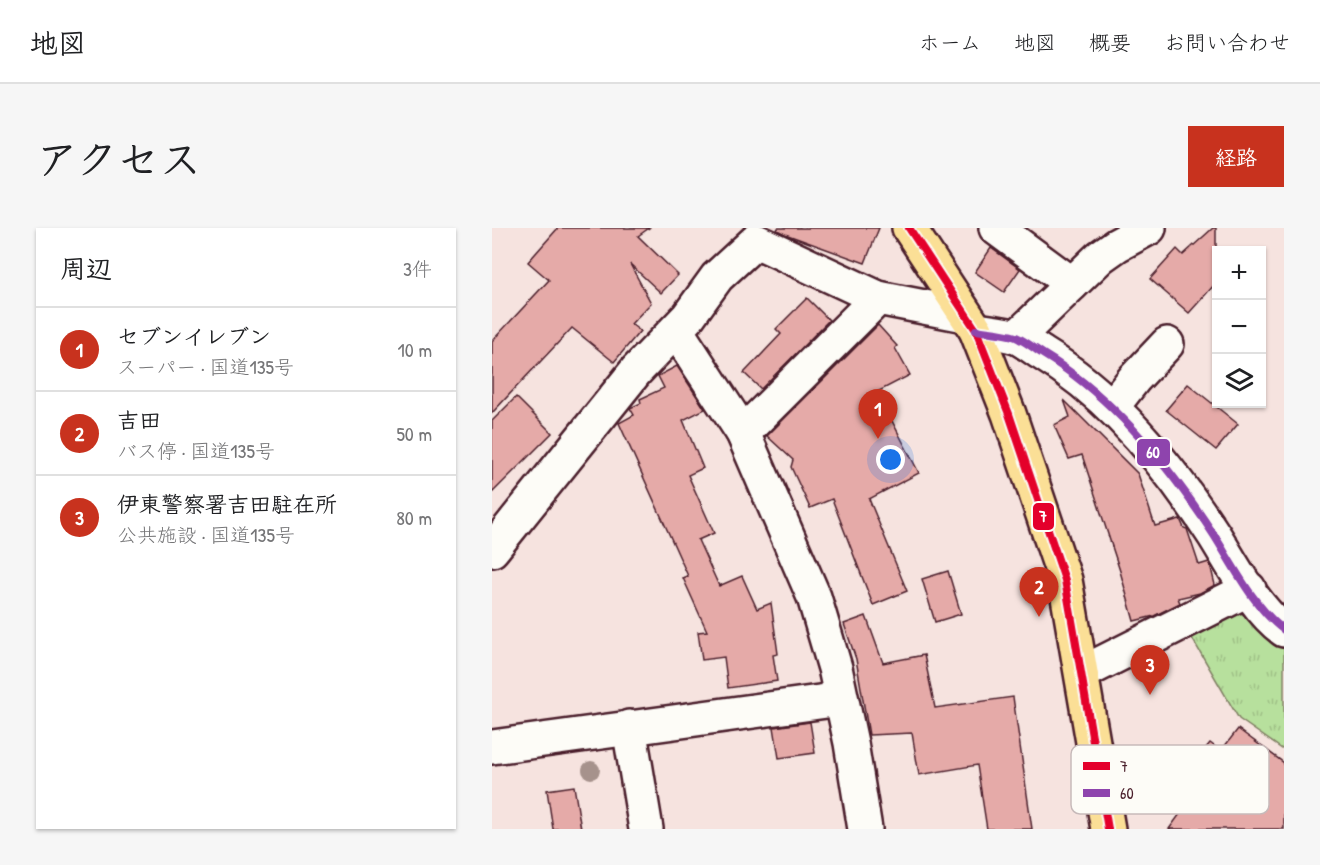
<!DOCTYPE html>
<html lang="ja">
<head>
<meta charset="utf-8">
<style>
	body { margin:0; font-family:"Patrick Hand","Klee One",sans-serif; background:#f6f6f6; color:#202124 }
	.controls { position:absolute; right:18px; top:18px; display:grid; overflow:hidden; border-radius:0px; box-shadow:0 2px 4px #0004 }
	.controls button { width:54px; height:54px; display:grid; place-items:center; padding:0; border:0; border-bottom:2px solid #e0e0e0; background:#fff; color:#202124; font:30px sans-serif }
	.you { position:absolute; left:399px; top:232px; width:21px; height:21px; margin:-15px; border:4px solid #fff; border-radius:50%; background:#1a73e8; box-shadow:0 0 0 9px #1a73e833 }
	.badge { display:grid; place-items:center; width:39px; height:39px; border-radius:50%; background:#c8321e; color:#fff; font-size:20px; font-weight:700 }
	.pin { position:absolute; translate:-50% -50px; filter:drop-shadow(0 2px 3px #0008) }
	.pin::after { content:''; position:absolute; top:32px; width:21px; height:18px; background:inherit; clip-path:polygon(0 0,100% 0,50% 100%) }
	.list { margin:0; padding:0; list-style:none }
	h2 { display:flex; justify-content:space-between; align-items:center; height:78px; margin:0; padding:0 24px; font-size:26px }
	h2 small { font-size:20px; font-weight:400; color:#757577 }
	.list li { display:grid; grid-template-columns:39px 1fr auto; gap:18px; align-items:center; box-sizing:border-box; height:84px; padding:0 24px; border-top:2px solid #e0e0e0 }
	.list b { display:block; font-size:22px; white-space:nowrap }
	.list p { margin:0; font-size:20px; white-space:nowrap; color:#757577 }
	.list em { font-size:20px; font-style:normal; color:#757577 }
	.icon { flex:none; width:33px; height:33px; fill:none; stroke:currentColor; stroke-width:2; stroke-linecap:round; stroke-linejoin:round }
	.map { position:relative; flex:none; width:792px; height:601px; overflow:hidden; border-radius:0px }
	header { display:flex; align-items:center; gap:36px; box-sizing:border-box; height:84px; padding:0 30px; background:#fff; border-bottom:2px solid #e0e0e0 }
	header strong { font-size:28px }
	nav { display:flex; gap:33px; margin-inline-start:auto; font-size:21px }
	.intro { display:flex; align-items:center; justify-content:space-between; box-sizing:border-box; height:144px; padding:0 36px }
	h1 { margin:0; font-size:42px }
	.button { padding:15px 27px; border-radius:0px; background:#c8321e; color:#fff; font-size:21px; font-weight:700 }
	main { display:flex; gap:36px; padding:0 36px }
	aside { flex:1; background:#fff; border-radius:0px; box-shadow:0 2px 4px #0004 }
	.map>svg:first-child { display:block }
	.grass { fill:url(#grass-tufts); stroke:#808064; stroke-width:1.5 }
	.building { fill:#e5aaa8; stroke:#4a1f2b; stroke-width:1.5 }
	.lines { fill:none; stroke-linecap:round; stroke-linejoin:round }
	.minor-casing { stroke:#4a1f2b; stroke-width:38 }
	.highway-casing { stroke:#4a1f2b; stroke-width:38 }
	.minor { stroke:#fdfcf7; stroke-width:33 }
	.highway { stroke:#fbdf96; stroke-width:33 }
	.bus-1-casing { stroke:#fdfcf7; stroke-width:12 }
	.bus-2-casing { stroke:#fdfcf7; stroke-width:12 }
	.bus-1 { stroke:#e4002b; stroke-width:8 }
	.bus-2 { stroke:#8e44ad; stroke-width:8 }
	.tree { fill:#a6928c }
	.key { fill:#fdfcf7; stroke:#c7baba; stroke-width:1.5 }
	.key-label { font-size:16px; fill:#4a1f2b }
	.line-badge { stroke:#fdfcf7; stroke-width:2 }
	.badge-label { font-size:16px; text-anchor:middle; font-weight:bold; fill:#fff }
</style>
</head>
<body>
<header>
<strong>地図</strong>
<nav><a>ホーム</a><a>地図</a><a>概要</a><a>お問い合わせ</a></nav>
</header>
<div class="intro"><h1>アクセス</h1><a class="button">経路</a></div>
<main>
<aside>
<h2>周辺<small>3件</small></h2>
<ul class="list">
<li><span class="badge">1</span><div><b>セブンイレブン</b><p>スーパー · 国道135号</p></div><em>10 m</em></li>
<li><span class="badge">2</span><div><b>吉田</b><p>バス停 · 国道135号</p></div><em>50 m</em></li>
<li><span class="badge">3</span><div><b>伊東警察署吉田駐在所</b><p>公共施設 · 国道135号</p></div><em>80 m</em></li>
</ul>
</aside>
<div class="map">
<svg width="792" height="601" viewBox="0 0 792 601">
	<defs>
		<pattern id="grass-tufts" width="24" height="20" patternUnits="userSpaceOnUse" patternTransform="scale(1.5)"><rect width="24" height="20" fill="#b7e09d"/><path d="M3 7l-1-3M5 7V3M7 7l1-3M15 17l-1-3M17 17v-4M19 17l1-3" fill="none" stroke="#9fc087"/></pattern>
	</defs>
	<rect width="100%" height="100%" fill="#f6e3df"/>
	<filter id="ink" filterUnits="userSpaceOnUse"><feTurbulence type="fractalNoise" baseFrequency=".0167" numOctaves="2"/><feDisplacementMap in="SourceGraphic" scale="12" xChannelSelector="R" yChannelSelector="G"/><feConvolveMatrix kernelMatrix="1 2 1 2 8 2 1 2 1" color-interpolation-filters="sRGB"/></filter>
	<g filter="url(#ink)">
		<path class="grass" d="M747,384L792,415V519L790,521L747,491L697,405Z"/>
		<g class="building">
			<path d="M66,0H157L146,8L186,47L169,65L138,36L159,75L139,96L148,103L122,134L80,100L0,185V113L57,52L36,34Z"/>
			<path d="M286,0H387L373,35L293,6L285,2Z"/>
			<path d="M721,0H724V55L697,85L658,51L685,21L691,27Z"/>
			<path d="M499,20L528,41L512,64L483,44Z"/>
			<path d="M315,70L337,92L269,161L252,145L289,106L284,101Z"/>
			<path d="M386,97L405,118L403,120L418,147L385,164L427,245L377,271L415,363L381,377L340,271L318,280L299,239L301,232L275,208Z"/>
			<path d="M185,138L213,181L191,192L211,240L196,247L222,305L206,312L227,358L250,348L265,381L279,375L286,426L281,427L285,453L236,460L232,429L210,432L206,404L215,403L191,350L196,348L127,195L142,187L138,180L149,175L148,171L172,160L166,148Z"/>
			<path d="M696,156L746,196L724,222L674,182Z"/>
			<path d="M24,169L60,205L0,265V193Z"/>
			<path d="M572,172L646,246L663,298L688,291L692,300L695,301L707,337L717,334L718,336L723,357L708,365L686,370L688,375L662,388L642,393L628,343L590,227L577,231L562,197L578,189Z"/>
			<path d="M456,343L469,386L443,394L430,351Z"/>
			<path d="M374,388L391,435L432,427L443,480L521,469L540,601H495L485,537L427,547L420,505L377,507L364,431L352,396Z"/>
			<path d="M318,494L323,525L287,530L282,499Z"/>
			<path d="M746,501L792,535V601H677L699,571L694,567L713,541L703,533L718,515L729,523Z"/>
			<path d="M82,558L89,601H61L55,562Z"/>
		</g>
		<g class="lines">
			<g class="minor-casing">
				<g id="minor">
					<path d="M504,0L580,56"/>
					<path d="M184,102L251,205L322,369L343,440L359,515L373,601"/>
					<path d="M484,102C496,104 512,105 524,109C533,113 543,121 551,126C622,169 678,239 722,307C741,337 763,381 792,402"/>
					<path d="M525,109L608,29L625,17L657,0"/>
					<path d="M620,179L642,151L675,116"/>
					<path d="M251,205L386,70"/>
					<path d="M0,322L144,143L196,89L225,49L264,13L386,70L473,87"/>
					<path d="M590,445L757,361"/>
					<path d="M137,499L154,601"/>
					<path d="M0,519L349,471"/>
				</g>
			</g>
			<g class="highway-casing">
				<path id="highway" d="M417,0L484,102L517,186L573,352L616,601"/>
			</g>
			<use href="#minor" class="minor"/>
			<use href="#highway" class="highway"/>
			<g class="bus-1-casing">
				<path id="bus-1" d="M417,0L484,102L517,186L573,352L616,601"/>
			</g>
			<g class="bus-2-casing">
				<path id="bus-2" d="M484,102C496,104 512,105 524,109C533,113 543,121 551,126C622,169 678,239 722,307C741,337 763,381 792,402"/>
			</g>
			<use href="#bus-1" class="bus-1"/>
			<use href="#bus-2" class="bus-2"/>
		</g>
		<circle class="tree" cx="99" cy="542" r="9"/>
	</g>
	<rect x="579" y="517" width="198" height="69" rx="9" class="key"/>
	<rect x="591" y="534" width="27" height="8" fill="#e4002b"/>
	<rect x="591" y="561" width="27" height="8" fill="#8e44ad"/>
	<g class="key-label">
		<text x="628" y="544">7</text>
		<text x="628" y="571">60</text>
	</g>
	<g class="line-badge">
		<rect x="644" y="210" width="35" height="29" rx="6" fill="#8e44ad"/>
		<rect x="540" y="274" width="23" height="29" rx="6" fill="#e4002b"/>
	</g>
	<g class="badge-label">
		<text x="661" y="230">60</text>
		<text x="551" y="294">7</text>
	</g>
</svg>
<div class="controls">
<button>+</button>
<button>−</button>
<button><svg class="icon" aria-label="layers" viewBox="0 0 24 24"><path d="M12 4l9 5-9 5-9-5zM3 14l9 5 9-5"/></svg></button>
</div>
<div class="you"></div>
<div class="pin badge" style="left:386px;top:211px">1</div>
<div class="pin badge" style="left:547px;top:389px">2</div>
<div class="pin badge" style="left:658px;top:467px">3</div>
</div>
</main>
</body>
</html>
